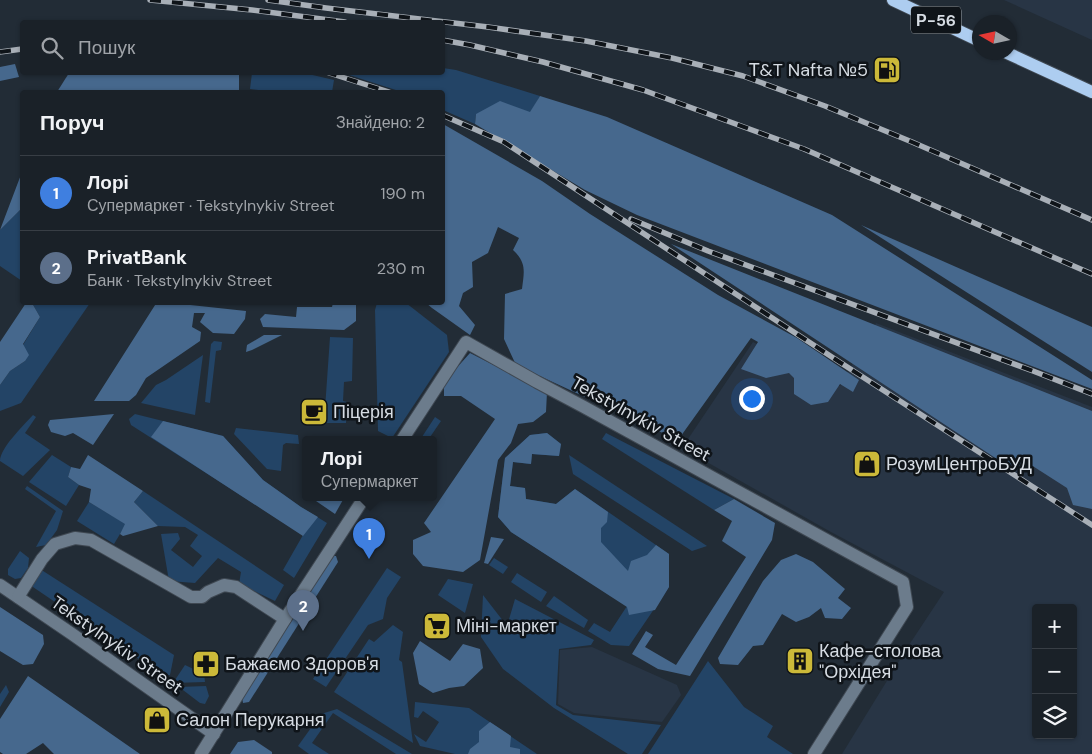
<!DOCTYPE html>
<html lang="uk">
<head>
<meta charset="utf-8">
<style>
	body { margin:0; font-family:"DM Sans",sans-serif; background:#272e34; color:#f1f3f6 }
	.controls { position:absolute; right:15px; bottom:15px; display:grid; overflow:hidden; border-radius:5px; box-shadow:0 1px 4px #0004 }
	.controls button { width:45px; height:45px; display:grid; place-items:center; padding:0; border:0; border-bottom:1px solid #383e45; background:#1a2128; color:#f1f3f6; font:25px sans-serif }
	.compass { position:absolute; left:972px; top:15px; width:45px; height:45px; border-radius:50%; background:#1a2128; box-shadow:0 1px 4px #0004; rotate:279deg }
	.you { position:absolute; left:751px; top:398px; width:18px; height:18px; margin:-12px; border:4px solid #fff; border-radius:50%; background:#1a73e8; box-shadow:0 0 0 8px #1a73e833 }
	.badge { display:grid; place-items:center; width:32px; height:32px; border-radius:50%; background:#ccb939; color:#fff; font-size:16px; font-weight:700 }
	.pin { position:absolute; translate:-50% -41px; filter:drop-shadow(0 1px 2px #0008) }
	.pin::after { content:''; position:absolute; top:26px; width:18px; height:15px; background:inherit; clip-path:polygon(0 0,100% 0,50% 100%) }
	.popup { position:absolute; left:302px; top:436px; width:135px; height:65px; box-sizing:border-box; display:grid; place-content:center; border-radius:5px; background:#1a2128; filter:drop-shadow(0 1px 4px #0005); font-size:16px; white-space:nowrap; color:#9fa3a8 }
	.popup b { font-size:19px; color:#f1f3f6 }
	.popup::after { content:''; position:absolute; left:50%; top:100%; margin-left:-10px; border:10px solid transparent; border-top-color:#1a2128 }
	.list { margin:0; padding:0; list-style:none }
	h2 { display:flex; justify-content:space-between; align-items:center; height:65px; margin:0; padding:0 20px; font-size:21px }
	h2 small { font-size:16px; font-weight:400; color:#9fa3a8 }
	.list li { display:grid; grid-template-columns:32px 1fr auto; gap:15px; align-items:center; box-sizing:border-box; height:75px; padding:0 20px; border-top:1px solid #383e45 }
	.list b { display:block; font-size:19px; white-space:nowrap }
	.list p { margin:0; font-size:16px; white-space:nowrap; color:#9fa3a8 }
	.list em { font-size:16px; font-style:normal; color:#9fa3a8 }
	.icon { flex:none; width:28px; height:28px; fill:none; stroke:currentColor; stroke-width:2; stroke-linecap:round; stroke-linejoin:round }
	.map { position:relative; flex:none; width:1092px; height:754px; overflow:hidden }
	.search { position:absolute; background:#1a2128; box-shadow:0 1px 4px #0004; left:20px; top:20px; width:425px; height:55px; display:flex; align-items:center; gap:12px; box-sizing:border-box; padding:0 18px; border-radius:5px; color:#9fa3a8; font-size:19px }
	.panel { position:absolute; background:#1a2128; box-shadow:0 1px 4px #0004; left:20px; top:90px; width:425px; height:215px; border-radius:5px }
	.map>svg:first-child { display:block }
	.built { fill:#283545; fill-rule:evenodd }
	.green { fill:#234466 }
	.forest { fill:#46688d }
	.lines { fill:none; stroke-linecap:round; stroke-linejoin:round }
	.minor-casing { stroke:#3f4852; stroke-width:14 }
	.major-casing { stroke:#3f4852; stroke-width:14 }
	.minor { stroke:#6c7c8c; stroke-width:12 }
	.major { stroke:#adcdf0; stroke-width:12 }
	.rail-casing { stroke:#a8afb7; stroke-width:5.5 }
	.rail { stroke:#0f1419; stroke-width:4; stroke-dasharray:11; stroke-linecap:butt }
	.labels { text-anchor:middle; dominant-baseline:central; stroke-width:5; stroke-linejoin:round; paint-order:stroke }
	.shield { fill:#0f1419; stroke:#9aa0a6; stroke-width:1 }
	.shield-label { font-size:16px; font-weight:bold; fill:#d6dce3 }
	.poi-label { font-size:18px; fill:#d6dce3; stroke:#0f1419; text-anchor:start }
	.street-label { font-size:18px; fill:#d6dce3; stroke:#0f1419 }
</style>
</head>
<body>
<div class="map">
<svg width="1092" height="754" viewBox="0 0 1092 754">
	<rect width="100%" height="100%" fill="#222c36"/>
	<g class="built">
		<path d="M1004,0H1092V40Z"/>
		<path d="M876,323L1092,407V754H842L909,645L944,592L831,532L682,448L753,342L840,386ZM1036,608H1073V735H1036Z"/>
		<path d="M592,647L677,685L681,695L662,722L574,713L558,704L560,650Z"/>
	</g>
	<g class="green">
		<path d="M443,68L456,70L540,96L531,112L476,114L475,124L443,110L442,92H402L343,73L442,72Z"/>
		<path d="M252,73H304L334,80L332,92H275L250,89Z"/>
		<path d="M20,210L22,211V281L0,266V230Z"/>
		<path d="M32,303H90L21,403L0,411V385L10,371L25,361L23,345L40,317Z"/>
		<path d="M377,303H406L447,335L449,352L392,438L378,431L375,310Z"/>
		<path d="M330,337L353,338L352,381L344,382L343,401L347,402L346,423H324Z"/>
		<path d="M214,341L222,342L221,350L216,351L210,403L205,402L211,344Z"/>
		<path d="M203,355L195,415L141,403L156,385L166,380Z"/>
		<path d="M135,414L223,436L263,480L301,507L327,523L294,578L283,570L303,535L131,425L129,419Z"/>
		<path d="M33,415L36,417L25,433L50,450L23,476L0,461C0,448 24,425 33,415Z"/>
		<path d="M435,417L441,421L428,440H420Z"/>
		<path d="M236,428L298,435L299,444L286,443L283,445L281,471L267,469L234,434Z"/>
		<path d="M547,433L561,444L559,456L532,454L531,464L513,462L510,486L525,488L526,499L556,504L575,489L669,554V587L629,646L611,645L588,631L594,623L610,632L627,606L511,532L498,517L505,458L530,435Z"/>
		<path d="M606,433L734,499L714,510L602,439Z"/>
		<path d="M52,455L71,467L68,477L79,485L66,506L29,482Z"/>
		<path d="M569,455L707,546L692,551L573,474Z"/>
		<path d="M27,486L63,511L57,530L46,545L36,547L56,511L25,489Z"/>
		<path d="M143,491L284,585L275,601L239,584L241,572L218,558L195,583L169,581L161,534L178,533L180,539L171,550L193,567L202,556L190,546L198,535L185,527L158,526L134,502Z"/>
		<path d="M89,502L126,524L114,544L77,521Z"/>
		<path d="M20,551L29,558L28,568L21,578L15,579L8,575V569Z"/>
		<path d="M494,558L508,567L503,574L489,565Z"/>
		<path d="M387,568L401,577L387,598L383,619L368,625L326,687L313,679Z"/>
		<path d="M40,569L174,655L170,675L164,676L30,585Z"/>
		<path d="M517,573L547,592L541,602L511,582Z"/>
		<path d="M448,579L473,584L465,613L438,595Z"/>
		<path d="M483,595L507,626L515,599L594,640L591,645L559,649L556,705L573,715L661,725L642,754H628L554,708L503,669L481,637Z"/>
		<path d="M554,596L588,620L584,628L546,606Z"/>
		<path d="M393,625L403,632L399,660L402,662L413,743L334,692L369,639L374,642Z"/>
		<path d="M708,661L744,707L773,726L767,737L793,754H648Z"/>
		<path d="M185,665L204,674L205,682L173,683Z"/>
		<path d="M6,685L9,692L0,707V694Z"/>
		<path d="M206,686L209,696L205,704L200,703L179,687Z"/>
		<path d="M415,702L469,708L537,754H455L420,746L414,734L426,742L439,722L423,711L418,718L414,717Z"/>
		<path d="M337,709L412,754H396L333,713L312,743L329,754H309L298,746L321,714Z"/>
	</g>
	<g class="forest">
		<path d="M15,64L19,77L0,81V67Z"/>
		<path d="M69,73H239V92H57Z"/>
		<path d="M540,96L607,117L832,215L1092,380V389L637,215L585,190L475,124L476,114L500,101L530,112Z"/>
		<path d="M443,124L542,181L590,214L718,295L797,338L859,380L853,392L840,384L828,402L811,405L794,394V378L789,373L766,378L741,369L758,342L751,338L678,440L516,365L504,339L505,294L522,289C524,272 527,263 513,250L519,238L498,227L488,253L472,262L473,287L463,293L459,306L475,325L470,335L432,308L426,303L442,302Z"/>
		<path d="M22,172V211L20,210L0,230Z"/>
		<path d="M861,225L1092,327V372Z"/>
		<path d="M671,244L1092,411V509L1073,505L1067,488L1028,463L1006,465Z"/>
		<path d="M157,302L172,303L246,311L245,319L234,334L213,333L200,322L205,313H194L192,327L201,332L200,341L146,378L136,395L129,401H94Z"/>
		<path d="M26,303H32L40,317L23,344L29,355L25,361L10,371L0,385V342Z"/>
		<path d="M333,303H356V321L344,330L263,327L260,319L265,314L296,317L297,307H332Z"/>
		<path d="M264,335H282L252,350L246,352L247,345Z"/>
		<path d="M470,353L547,392L546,412L533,422L518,424L511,443L498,460L480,560L463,572L423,566L413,554V540L431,532L424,523L495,419L461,396H444V382Z"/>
		<path d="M114,414L93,445L73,433L65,436L51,432L48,425L50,420Z"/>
		<path d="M163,421L223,436L263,480L301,507L318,517L303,536L151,437Z"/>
		<path d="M547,433L561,444L559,456L532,454L531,464L513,462L510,486L525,488L526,499L556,504L575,489L608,512L607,522L601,528V542L628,571L631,561L647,555L656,545L669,554V587L655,610L629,615L627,607L511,532L498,517L505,458L530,435Z"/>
		<path d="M88,455L143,491L134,502L158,526L123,536L120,534L125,524L89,502L91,489L79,485L68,477L71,467L80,469Z"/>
		<path d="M317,498H344L335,514L316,501Z"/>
		<path d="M734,499L775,523L772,540L690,676L658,669L632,654L646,631L653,635L645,647L676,665L746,557L722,541L732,521L714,510Z"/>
		<path d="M491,537L504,539L488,564L484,563Z"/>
		<path d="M796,554L813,562L845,589L838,598L851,608L842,619L825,618L821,608L809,617L796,622L782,614L763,645L753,646L738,665L720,664L718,658L763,581L781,560Z"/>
		<path d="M329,556H336L338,562L249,702L243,703L242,698Z"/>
		<path d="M0,607L43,635L44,644L33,664L23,665L0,651Z"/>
		<path d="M420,641L450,661L463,644L480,649L483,668L464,686L449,688L433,693L419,684L413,653Z"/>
		<path d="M28,676L140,754H54L43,743L26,754H3L0,752V719Z"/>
		<path d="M490,722L511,736L510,747L520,749V754H468L470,749L479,742V731Z"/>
		<path d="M254,740L272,752V754H230L238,742Z"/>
	</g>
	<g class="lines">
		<g class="minor-casing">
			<g id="minor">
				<path d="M402,440L466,342L537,382L584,407L903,582L907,607L814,754"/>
				<path d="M0,585L72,634L214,734"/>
				<path d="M18,597L42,559L55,544L75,538L91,540L191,597H202L208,592L224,585L236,587L285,619"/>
				<path d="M201,754L285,619L364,498"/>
			</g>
		</g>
		<g class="major-casing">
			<g id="major">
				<path d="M893,0L980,41"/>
				<path d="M1005,52L1092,92"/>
			</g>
		</g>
		<use href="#minor" class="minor"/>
		<use href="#major" class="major"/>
		<g class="rail-casing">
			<g id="rail">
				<path d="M150,0L252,10L345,22"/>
				<path d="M268,0L326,8L488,27L586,41L672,58L743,76L825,106L912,142L1092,220"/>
				<path d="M442,40L470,45L543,62L643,90L804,149L1092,274"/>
				<path d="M0,52L22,49"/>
				<path d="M326,72L389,92"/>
				<path d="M442,115L504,142L838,361L1092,525"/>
				<path d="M631,219L708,251L1033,371L1092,394"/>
			</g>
		</g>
		<use href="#rail" class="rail"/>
	</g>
	<defs>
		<g id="fuel-square" transform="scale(1.4375)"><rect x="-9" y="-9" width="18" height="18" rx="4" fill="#ccb939" stroke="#0f1419"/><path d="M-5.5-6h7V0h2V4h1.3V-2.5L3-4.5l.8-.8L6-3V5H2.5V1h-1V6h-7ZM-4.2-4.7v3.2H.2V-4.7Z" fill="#111"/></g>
		<g id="cafe-square" transform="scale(1.4375)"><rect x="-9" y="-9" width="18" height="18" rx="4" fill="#ccb939" stroke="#0f1419"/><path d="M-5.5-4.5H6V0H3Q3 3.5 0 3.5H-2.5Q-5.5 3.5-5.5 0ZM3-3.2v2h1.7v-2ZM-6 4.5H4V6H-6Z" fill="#111"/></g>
		<g id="shop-square" transform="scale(1.4375)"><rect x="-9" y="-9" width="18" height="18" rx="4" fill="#ccb939" stroke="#0f1419"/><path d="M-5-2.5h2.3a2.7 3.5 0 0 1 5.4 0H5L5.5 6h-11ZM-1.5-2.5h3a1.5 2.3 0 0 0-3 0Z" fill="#111"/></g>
		<g id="supermarket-square" transform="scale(1.4375)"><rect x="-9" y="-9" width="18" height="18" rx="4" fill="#ccb939" stroke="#0f1419"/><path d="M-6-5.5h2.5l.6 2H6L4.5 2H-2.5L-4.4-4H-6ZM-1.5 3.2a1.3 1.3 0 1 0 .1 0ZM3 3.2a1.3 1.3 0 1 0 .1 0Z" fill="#111"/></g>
		<g id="building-square" transform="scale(1.4375)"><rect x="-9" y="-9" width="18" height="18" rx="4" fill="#ccb939" stroke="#0f1419"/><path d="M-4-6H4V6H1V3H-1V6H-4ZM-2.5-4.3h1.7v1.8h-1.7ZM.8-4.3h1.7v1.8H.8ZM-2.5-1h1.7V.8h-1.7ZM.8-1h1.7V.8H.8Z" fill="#111"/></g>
		<g id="pharmacy-square" transform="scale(1.4375)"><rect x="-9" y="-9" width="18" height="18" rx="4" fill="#ccb939" stroke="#0f1419"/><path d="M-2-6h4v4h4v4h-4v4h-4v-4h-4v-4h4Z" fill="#111"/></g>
	</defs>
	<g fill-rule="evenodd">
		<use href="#fuel-square" x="887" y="70"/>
		<use href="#cafe-square" x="314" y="412"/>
		<use href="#shop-square" x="867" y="464"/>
		<use href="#supermarket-square" x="437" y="626"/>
		<use href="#building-square" x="800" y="661"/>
		<use href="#pharmacy-square" x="206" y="664"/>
		<use href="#shop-square" x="157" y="720"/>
	</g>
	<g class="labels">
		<rect class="shield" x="911" y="6.5" width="50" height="27" rx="4"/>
		<g class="shield-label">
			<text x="936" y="20">Р-56</text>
		</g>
		<g class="poi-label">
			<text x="868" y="70" text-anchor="end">Т&amp;T Nafta №5</text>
			<text x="333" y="412">Піцерія</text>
			<text x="886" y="464">РозумЦентроБУД</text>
			<text x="456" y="626">Міні-маркет</text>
			<text x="819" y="651">Кафе-столова<tspan x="819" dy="21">"Орхідея"</tspan></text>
			<text x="225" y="664">Бажаємо Здоров'я</text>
			<text x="176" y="720">Салон Перукарня</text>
		</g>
		<g class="street-label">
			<text transform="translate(641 419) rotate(29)">Tekstylnykiv Street</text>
			<text transform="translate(117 645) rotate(35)">Tekstylnykiv Street</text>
		</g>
	</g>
</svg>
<div class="controls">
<button>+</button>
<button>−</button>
<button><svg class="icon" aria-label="layers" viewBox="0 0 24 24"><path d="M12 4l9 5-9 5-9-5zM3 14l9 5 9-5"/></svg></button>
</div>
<svg class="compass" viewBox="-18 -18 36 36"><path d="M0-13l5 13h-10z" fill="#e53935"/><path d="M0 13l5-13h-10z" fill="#9fa3a8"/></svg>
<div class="you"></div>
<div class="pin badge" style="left:369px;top:559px;background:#3f7fe0">1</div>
<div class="popup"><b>Лорі</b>Супермаркет</div>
<div class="pin badge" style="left:303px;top:631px;background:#5c6f8a">2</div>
<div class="search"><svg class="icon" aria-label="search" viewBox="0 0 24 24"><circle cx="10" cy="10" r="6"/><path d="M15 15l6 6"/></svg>Пошук</div>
<section class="panel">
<h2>Поруч<small>Знайдено: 2</small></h2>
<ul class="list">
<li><span class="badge" style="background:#3f7fe0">1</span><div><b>Лорі</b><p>Супермаркет · Tekstylnykiv Street</p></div><em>190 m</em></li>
<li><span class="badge" style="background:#5c6f8a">2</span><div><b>PrivatBank</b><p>Банк · Tekstylnykiv Street</p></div><em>230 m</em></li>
</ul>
</section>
</div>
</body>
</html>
